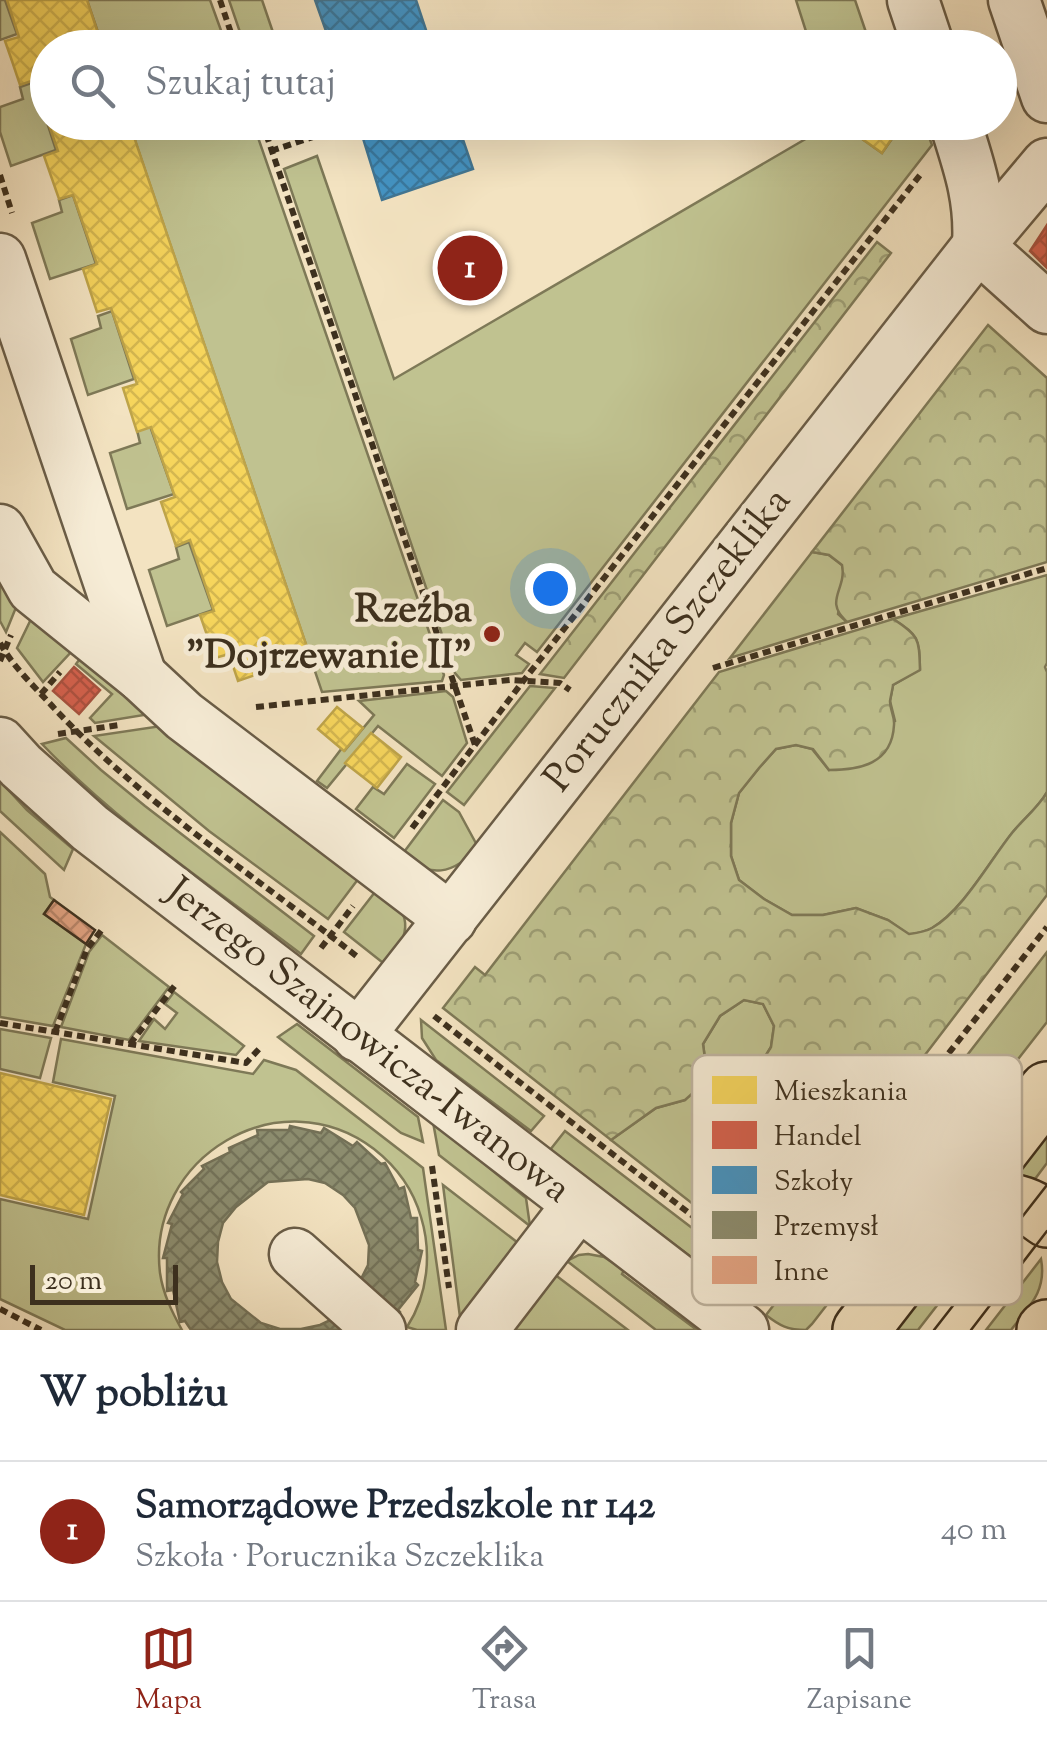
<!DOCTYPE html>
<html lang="pl">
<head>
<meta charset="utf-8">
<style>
	body { margin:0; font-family:"Sorts Mill Goudy",serif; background:#f6f6f7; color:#1f2937 }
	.scale { position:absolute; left:30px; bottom:25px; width:148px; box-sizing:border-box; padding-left:10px; border:5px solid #3d301e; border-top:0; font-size:28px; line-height:35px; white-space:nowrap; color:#3d301e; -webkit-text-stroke:8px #f7edd7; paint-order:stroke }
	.you { position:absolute; left:550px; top:588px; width:35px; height:35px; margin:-25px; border:8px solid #fff; border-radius:50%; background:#1a73e8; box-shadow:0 0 0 15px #1a73e833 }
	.badge { display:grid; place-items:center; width:65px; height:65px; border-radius:50%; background:#8f2418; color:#fff; font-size:32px; font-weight:700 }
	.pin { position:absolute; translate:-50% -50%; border:5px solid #fff; box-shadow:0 2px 10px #0006 }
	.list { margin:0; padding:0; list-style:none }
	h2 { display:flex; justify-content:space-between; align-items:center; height:130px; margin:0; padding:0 40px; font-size:42px }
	h2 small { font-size:32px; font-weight:400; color:#747a83 }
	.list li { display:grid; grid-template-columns:65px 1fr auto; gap:30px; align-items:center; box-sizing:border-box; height:140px; padding:0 40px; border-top:2px solid #e0e1e3 }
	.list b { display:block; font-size:38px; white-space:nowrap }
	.list p { margin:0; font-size:32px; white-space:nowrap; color:#747a83 }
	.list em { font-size:32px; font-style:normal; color:#747a83 }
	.icon { flex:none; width:55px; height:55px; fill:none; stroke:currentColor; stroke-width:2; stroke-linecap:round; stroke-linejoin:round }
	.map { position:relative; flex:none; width:1047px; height:1330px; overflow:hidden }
	.search { position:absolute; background:#fff; box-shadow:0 10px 40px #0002; left:30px; right:30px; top:30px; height:110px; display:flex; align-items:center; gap:25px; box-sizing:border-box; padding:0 35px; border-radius:55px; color:#747a83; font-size:38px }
	.sheet { height:270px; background:#fff }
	nav { display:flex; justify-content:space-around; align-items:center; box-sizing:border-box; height:140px; border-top:2px solid #e0e1e3; background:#fff; font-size:28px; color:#747a83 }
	nav a { display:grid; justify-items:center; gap:5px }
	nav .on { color:#8f2418 }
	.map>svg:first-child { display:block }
	.grass { fill:#c0c290; stroke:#7e7957; stroke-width:2.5 }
	.forest { fill:url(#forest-crowns); stroke:#7e7957; stroke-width:2.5 }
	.homes { fill:url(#homes-cross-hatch); stroke:#bea449; stroke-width:2.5 }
	.shops { fill:url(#shops-cross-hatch); stroke:#a8523f; stroke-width:2.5 }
	.schools { fill:url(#schools-cross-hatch); stroke:#417592; stroke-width:2.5 }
	.industry { fill:url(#industry-cross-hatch); stroke:#747056; stroke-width:2.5 }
	.building { fill:url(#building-cross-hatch); stroke:#3d301e; stroke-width:2.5 }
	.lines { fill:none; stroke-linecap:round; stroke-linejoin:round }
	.minor-casing { stroke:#6a5d47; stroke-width:55 }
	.major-casing { stroke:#3d301e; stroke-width:60 }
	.path { stroke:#3d301e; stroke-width:6; stroke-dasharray:8 5; stroke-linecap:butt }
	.minor { stroke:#f7edd7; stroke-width:50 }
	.major { stroke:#f3e3c1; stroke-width:55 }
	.tram { stroke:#3d301e; stroke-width:2.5 }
	.poi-dot { fill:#8f2418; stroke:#f7edd7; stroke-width:4 }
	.labels { text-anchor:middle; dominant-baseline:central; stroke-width:10; stroke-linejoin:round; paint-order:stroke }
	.poi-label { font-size:40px; font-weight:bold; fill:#3d301e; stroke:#f7edd7; text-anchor:end }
	.street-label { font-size:40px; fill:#3d301e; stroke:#f7edd7 }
	.key { fill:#f7edd7; stroke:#bfb4a0; stroke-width:2.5 }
	.key-label { font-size:28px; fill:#3d301e }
</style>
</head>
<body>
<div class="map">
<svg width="1047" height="1330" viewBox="0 0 1047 1330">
	<defs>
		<pattern id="forest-crowns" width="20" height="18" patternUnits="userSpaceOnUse" patternTransform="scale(2.5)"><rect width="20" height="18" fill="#c0c290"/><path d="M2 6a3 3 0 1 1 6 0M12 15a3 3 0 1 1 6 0" fill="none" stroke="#9d9e75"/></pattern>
		<pattern id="homes-cross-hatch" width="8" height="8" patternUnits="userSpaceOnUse" patternTransform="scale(2.5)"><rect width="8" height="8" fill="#f6d55c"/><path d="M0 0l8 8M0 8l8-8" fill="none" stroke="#d4b750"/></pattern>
		<pattern id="shops-cross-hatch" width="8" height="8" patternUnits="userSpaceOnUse" patternTransform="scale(2.5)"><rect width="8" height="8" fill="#d6604d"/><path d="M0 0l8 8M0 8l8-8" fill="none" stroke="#af503f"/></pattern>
		<pattern id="schools-cross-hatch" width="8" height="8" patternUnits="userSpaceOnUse" patternTransform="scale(2.5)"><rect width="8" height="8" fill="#4393c3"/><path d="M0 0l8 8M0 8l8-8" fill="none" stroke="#39789e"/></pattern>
		<pattern id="industry-cross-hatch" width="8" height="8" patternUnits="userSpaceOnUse" patternTransform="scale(2.5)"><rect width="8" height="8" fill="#8c8c6e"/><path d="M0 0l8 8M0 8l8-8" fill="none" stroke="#74735a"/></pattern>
		<pattern id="building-cross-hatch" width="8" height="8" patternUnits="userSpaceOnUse" patternTransform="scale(2.5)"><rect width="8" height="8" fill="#e5a584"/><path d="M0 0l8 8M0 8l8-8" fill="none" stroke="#bb876b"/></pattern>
	</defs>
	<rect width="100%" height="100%" fill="#f3e3c1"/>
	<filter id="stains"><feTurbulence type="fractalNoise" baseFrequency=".002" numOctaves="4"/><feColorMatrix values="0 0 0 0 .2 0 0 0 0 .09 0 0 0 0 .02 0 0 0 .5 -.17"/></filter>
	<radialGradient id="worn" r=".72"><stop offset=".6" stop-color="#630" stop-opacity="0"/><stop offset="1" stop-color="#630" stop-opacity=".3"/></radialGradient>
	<g class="grass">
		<path d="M0,0H5L17,34L0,40Z"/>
		<path d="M87,0H210L227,47H103Z"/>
		<path d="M229,0H262L278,47H245Z"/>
		<path d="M796,0H855L871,47H811Z"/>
		<path d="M34,82L56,150L11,166L0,132V107L23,99L20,87Z"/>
		<path d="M129,123H253L444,675L442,681L322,692Z"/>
		<path d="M833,123H846L844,126L882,153L903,123H924L932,145L537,652L525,643L516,655L529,664L522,673L461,680L455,673L284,169L317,156L394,379Z"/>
		<path d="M73,195L96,264L50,279L32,223L62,212L59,200Z"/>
		<path d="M112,311L134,379L88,395L71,339L101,328L98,316Z"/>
		<path d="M150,426L174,494L127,509L110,453L140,443L137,430Z"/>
		<path d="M189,542L213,610L167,626L149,570L179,559L176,547Z"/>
		<path d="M812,552L829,555L842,565L845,579L838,614L847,622L730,658Z"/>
		<path d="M0,571L19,600L6,632L0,621Z"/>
		<path d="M1047,575V663L1045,667L1047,672V792C1038,808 1023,819 1012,833C989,862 963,910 932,928C925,932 917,933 909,935L888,920L856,908L823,915H792L764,899L739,880L731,856V823L739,793L759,768L776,749L796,745L812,749L829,770L895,721L890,701L893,685L920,669C919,640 920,635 893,619Z"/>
		<path d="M33,615L72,651L43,682L17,648Z"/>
		<path d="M82,656L150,714L95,723L90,718L112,694L76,664Z"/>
		<path d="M530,686L555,688L464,805L447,792Z"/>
		<path d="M446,691L453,697L467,743L442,776L378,726L327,788L317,781L342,748L345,750L374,715L359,701Z"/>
		<path d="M168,725L365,870L328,919L209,831L94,736Z"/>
		<path d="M66,738L101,770L145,806L314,936L301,954C213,887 118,824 42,744Z"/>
		<path d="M407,764L435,784L394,838L356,809L373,787L384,794Z"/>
		<path d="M0,781L27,810L73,849L64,870L0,811Z"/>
		<path d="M443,800L459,812L478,847C452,877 432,875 398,860Z"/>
		<path d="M0,832L45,874L50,897L54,900L44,914L86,944L53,1026L0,1017Z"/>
		<path d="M382,883C410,915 414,930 387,966L344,932Z"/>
		<path d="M102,935L169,987L129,1040L61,1027L89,952Z"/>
		<path d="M1047,952V1022L812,1324L806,1330C788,1330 780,1326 766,1315Z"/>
		<path d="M174,992L244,1046L236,1055L139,1041L154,1019L165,1029L177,1013L165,1004Z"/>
		<path d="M744,1000L763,1004L774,1026L771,1047L758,1068L756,1091L761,1112L754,1127L750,1156L754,1180L744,1203L740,1227L748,1247L611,1140L656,1108L685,1100L706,1066L703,1044L720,1016Z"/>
		<path d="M421,1020L544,1116L531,1131L436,1060L422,1038Z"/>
		<path d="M297,1024L418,1117L423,1142L401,1133L278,1037Z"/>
		<path d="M0,1029L51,1038L40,1078L0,1069Z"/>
		<path d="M61,1039L253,1074L264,1060L296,1070L423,1168L446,1330H417L407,1327C428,1295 432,1253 421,1217C413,1189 397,1167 374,1149C280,1077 146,1157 160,1273C163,1294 172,1312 182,1330H65L0,1299V1199L88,1219L115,1096L53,1082Z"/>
		<path d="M433,1122L526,1198L530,1226L439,1155Z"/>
		<path d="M565,1131L755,1276L741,1295L550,1150Z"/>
		<path d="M1047,1134V1163L1035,1179L1016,1174Z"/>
		<path d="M443,1185L522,1246L461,1325Z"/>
		<path d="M998,1227L918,1330H894L966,1238Z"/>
		<path d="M588,1254L604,1257L624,1270L622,1274L697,1330H656L567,1261L579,1255Z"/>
		<path d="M1041,1259C1047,1291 1029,1307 1011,1330H986Z"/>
		<path d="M554,1274L628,1330H511Z"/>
	</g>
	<g class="forest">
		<path d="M877,242L891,253L564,678L540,674Z"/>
		<path d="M988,325L1047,378V562L847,622C823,600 847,590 842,565L829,555L812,552Z"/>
		<path d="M893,619C920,636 919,640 920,670L893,685C893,687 890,700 890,701C890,710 895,717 894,725C892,764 860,770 829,770L813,749L796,745L776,749L759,768L739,793L731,823V856L739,880L764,899L792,915H823L856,908L888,920L909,934C917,933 925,932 932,928C963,910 989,862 1012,833C1023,819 1038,808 1047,792V895L767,1262L748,1247L740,1227L744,1203L754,1180L750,1156L754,1127L761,1112L756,1091L758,1068L771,1047L774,1026L763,1004L744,1000L720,1016L703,1044L706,1066L703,1084L685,1100L656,1108L611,1140L443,1008L475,967L485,975L719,672Z"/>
	</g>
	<g class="homes">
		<path d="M7,0H87L103,48H48V121L34,80L20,85L12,61L5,41L19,37Z"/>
		<path d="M48,122H129L310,656L238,681L229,654L215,658L200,615L214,611L190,540L176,546L161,502L175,497L151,427L137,432L123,388L137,384L111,308L97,312L83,269L97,264L73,195L59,199L44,156L58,151Z"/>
		<path d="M846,122H903L882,153L844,126Z"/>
		<path d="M337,707L363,728L344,751L318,729Z"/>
		<path d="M371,733L401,757L377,788L345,763Z"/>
		<path d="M0,1073L111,1099L84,1215L0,1195Z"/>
	</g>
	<g class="shops">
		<path d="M1047,225V268L1030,251Z"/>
		<path d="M74,667L100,690L79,714L53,691Z"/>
	</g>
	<g class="schools">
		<path d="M315,0H416L432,48H332Z"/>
		<path d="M358,122H457L473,169L382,200Z"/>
	</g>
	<path class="industry" d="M290,1126L321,1133L324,1128L353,1146L357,1142L381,1164L385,1163L399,1189L404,1187L411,1218H417L418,1250L422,1251L415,1282L418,1285L398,1310L400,1312L397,1316L357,1287L368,1265L369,1245L355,1208L343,1195L325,1183L308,1179L268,1182L236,1207L223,1223L218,1242L217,1262L222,1282L231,1299L261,1323L280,1329H301L320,1325L341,1315L347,1330H191L185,1321L180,1322L173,1290L167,1291V1258H163L172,1224L168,1223L183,1194L181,1192L204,1169L202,1166L230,1152L229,1148L258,1135L257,1130H289Z"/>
	<path class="building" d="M54,900L95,930L86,944L44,914Z"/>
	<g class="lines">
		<g class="minor-casing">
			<g id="minor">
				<path d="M913,0L929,48"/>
				<path d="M1014,0L1047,97"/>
				<path d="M955,122C969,166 981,199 978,246"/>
				<path d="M978,246L1047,308"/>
				<path d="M0,259L141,676"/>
				<path d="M0,530L33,589L141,676L184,716L451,919"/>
				<path d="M0,743L21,766L90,828L743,1330"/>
				<path d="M358,1036L978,246L1047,164"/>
				<path d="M295,1254L380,1330"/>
				<path d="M482,1330L578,1205"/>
			</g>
		</g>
		<g class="major-casing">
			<g id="major">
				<path d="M941,1227C974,1201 1011,1190 1047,1219"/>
				<path d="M861,1330L1047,1090"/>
				<path d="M1045,1330L1047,1328"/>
			</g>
		</g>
		<g class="path">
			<path d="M220,0L236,48"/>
			<path d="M262,122L475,745"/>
			<path d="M271,151L358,122"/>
			<path d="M0,175L12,213"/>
			<path d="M0,643C13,667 36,688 54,708C144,804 256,877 359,958"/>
			<path d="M0,661L11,635"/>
			<path d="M713,668L1047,568"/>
			<path d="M41,694L60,672"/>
			<path d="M256,707L510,680L560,683L570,690"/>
			<path d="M58,734L119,725"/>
			<path d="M412,828L524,680L920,175"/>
			<path d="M321,948L353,906"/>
			<path d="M434,1016L773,1278"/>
			<path d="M0,1023L246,1063L259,1049"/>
			<path d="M55,1032L87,949L104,927"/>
			<path d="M130,1044L176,984"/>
			<path d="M432,1166L449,1288"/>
			<path d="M765,1289L1047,927"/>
			<path d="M0,1309L41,1330"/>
		</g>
		<use href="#minor" class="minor"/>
		<use href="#major" class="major"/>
		<g class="tram">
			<path d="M934,1330L1047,1185"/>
			<path d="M971,1330L1047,1231"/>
		</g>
	</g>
	<circle class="poi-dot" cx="492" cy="634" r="10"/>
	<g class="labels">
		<g class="poi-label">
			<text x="472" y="611">Rzeźba<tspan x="472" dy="46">"Dojrzewanie II"</tspan></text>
		</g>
		<g class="street-label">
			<text transform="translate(669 641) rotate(-52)">Porucznika Szczeklika</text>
			<text transform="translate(367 1042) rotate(38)">Jerzego Szajnowicza-Iwanowa</text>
		</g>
	</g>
	<rect x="692" y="1055" width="330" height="250" rx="15" class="key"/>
	<rect x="712" y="1076" width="45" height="28" fill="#f6d55c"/>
	<rect x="712" y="1121" width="45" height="28" fill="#d6604d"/>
	<rect x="712" y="1166" width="45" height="28" fill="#4393c3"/>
	<rect x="712" y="1211" width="45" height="28" fill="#8c8c6e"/>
	<rect x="712" y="1256" width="45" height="28" fill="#e5a584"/>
	<g class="key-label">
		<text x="774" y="1100">Mieszkania</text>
		<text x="774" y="1145">Handel</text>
		<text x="774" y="1190">Szkoły</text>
		<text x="774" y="1235">Przemysł</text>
		<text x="774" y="1280">Inne</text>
	</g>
	<rect width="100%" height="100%" filter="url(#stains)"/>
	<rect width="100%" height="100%" fill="url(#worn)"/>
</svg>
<div class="scale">20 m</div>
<div class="you"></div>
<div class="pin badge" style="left:470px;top:268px">1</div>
<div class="search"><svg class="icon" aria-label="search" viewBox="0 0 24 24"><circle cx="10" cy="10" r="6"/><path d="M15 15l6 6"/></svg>Szukaj tutaj</div>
</div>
<section class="sheet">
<h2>W pobliżu<small></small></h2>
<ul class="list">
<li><span class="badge">1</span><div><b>Samorządowe Przedszkole nr 142</b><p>Szkoła · Porucznika Szczeklika</p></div><em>40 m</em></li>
</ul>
</section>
<nav>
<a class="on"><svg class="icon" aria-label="map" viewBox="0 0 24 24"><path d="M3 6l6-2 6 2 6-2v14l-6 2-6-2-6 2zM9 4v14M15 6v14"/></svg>Mapa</a>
<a><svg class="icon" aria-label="directions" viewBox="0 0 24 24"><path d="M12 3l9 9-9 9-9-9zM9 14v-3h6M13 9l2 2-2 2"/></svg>Trasa</a>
<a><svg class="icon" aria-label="saved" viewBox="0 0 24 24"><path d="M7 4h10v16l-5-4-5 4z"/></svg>Zapisane</a>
</nav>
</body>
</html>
